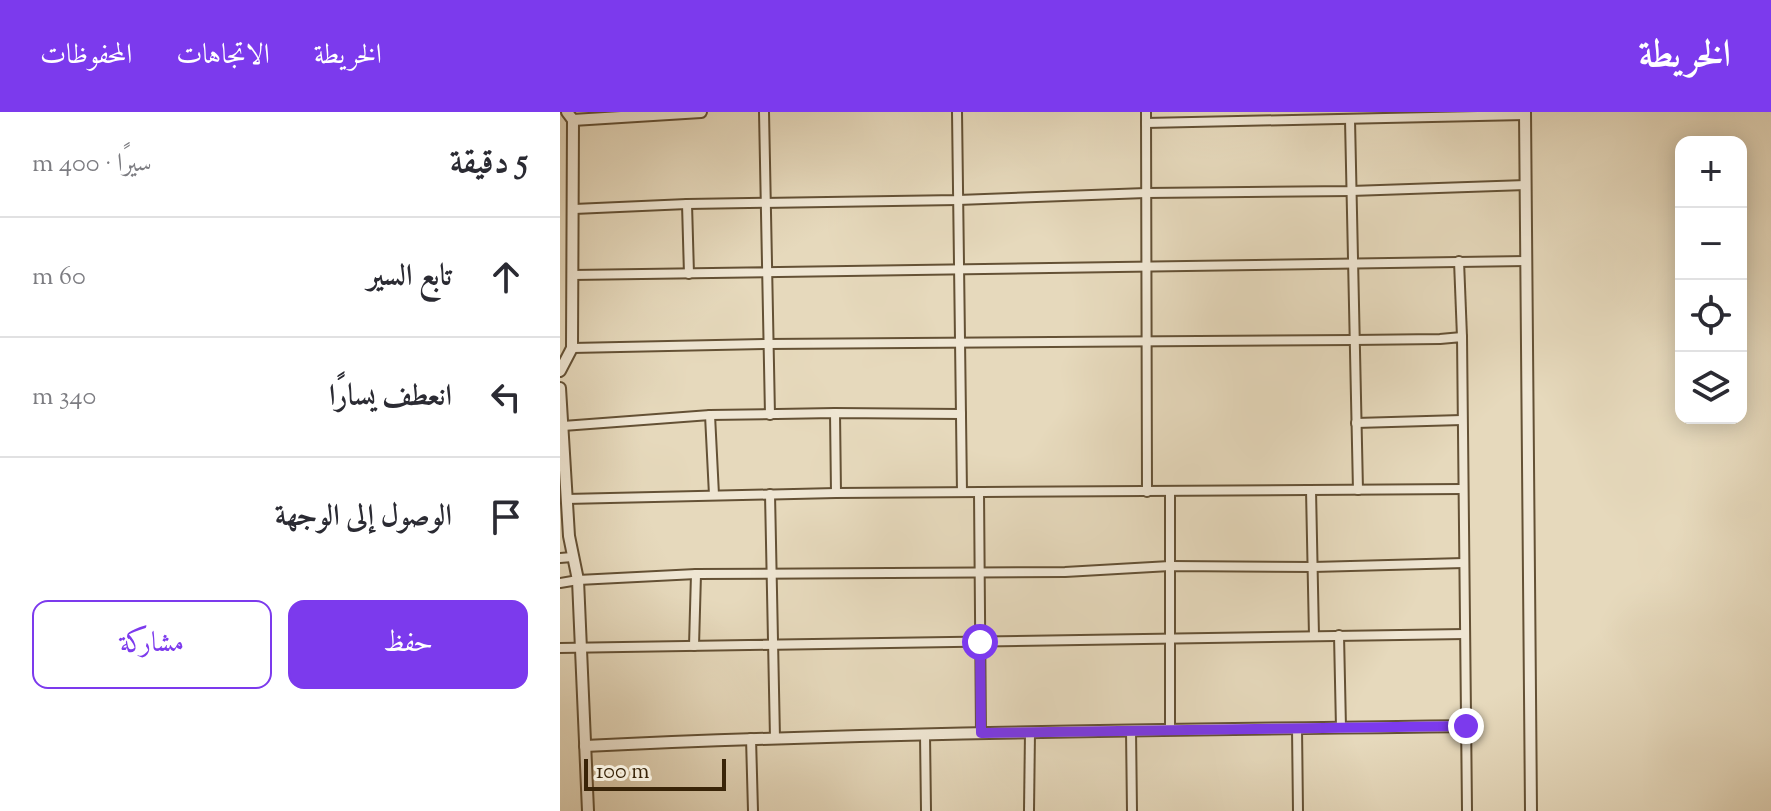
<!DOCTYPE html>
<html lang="ar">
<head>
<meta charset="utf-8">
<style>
	body { margin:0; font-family:"Sorts Mill Goudy",Amiri,serif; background:#f7f7f7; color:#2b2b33; direction:rtl }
	.controls { position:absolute; right:24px; top:24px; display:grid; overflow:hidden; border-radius:16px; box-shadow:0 4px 20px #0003 }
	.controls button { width:72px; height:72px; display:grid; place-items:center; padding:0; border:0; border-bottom:2px solid #e1e1e2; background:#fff; color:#2b2b33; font:40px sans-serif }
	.scale { position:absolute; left:24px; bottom:20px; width:142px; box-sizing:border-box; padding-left:8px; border:4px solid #392408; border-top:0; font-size:22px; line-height:28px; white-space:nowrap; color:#392408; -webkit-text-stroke:6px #efe6d3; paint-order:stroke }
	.stop { position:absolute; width:24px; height:24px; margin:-18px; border:6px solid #7c3aed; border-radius:50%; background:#fff }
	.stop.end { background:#7c3aed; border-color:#fff; box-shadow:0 2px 8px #0008 }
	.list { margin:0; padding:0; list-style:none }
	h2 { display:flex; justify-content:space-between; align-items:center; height:104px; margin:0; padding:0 32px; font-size:34px }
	h2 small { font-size:26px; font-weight:400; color:#7c7c81 }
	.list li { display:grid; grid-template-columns:52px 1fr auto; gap:24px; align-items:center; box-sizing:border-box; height:120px; padding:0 32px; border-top:2px solid #e1e1e2 }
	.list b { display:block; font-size:30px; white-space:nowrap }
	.list em { font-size:26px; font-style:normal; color:#7c7c81 }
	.actions { display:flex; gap:16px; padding:24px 32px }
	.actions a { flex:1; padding:18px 0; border:2px solid #7c3aed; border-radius:16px; text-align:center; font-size:28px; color:#7c3aed }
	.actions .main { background:#7c3aed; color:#fff }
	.icon { flex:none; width:44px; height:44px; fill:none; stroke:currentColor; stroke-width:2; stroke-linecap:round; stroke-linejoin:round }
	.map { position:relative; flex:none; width:1211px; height:699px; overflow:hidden; direction:ltr }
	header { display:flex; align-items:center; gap:48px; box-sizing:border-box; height:112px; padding:0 40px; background:#7c3aed; color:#fff }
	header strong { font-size:38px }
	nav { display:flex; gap:44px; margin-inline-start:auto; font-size:28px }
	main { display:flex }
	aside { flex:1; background:#fff }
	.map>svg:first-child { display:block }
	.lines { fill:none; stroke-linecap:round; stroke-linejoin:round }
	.minor-casing { stroke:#645135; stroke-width:12 }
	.tertiary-casing { stroke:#645135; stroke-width:14 }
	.minor { stroke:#efe6d3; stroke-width:8 }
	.tertiary { stroke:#efe6d3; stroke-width:10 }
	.route { stroke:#7c3aed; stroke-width:10 }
</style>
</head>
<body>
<header>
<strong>الخريطة</strong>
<nav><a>الخريطة</a><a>الاتجاهات</a><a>المحفوظات</a></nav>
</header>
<main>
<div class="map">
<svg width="1211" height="699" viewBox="0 0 1211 699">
	<rect width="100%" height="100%" fill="#e6d9bc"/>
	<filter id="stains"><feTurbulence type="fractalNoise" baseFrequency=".0025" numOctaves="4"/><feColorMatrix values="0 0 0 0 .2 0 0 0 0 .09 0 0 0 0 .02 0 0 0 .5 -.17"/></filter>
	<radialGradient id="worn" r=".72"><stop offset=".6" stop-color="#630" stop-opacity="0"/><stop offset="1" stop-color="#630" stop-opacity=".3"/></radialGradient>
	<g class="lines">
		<g class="minor-casing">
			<g id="minor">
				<path d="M204,0L210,303"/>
				<path d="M397,0L402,380"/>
				<path d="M586,0L587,380"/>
				<path d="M790,8L798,378"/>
				<path d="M586,11L965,3"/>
				<path d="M127,92L129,162"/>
				<path d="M14,97L127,92L398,88L586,81L791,79L966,73"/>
				<path d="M899,149L902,225"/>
				<path d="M12,163L966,149"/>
				<path d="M12,236L207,232L793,228L880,227L902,225L907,699"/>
				<path d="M275,301L276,381"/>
				<path d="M150,303L154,383"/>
				<path d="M796,311L902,308"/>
				<path d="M3,314L150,303L275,301L401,302"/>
				<path d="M751,378L754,524"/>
				<path d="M419,380L421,621"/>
				<path d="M610,380V618"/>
				<path d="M210,382L215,626"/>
				<path d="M6,387L276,381L903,377"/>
				<path d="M0,446L12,445"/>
				<path d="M0,471L18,468L136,462L505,460L610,454L753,455L904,451"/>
				<path d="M779,523L781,616"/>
				<path d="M134,534L136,462"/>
				<path d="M0,536L905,522"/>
				<path d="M737,616L738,699"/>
				<path d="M571,618L572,699"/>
				<path d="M365,623L366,699"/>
				<path d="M191,626L193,699"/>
				<path d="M469,699L470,620"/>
			</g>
		</g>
		<g class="tertiary-casing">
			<g id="tertiary">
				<path d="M7,0L13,8L141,0"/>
				<path d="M965,0L971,699"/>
				<path d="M0,259L12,236L13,8"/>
				<path d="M0,276L9,424L18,468L28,699"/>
				<path d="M25,634C319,620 612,618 906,614"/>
			</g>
		</g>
		<use href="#minor" class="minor"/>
		<use href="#tertiary" class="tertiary"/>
	</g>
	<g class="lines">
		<path class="route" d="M420,530L421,621L906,614"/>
	</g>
	<rect width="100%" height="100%" filter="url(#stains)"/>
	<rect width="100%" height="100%" fill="url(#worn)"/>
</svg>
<div class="controls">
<button>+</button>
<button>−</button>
<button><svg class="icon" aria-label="locate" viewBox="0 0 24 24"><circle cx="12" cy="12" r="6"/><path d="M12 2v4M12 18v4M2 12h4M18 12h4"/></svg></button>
<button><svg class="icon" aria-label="layers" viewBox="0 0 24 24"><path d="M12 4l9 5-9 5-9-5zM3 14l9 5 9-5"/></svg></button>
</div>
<div class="scale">100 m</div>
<div class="stop" style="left:420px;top:530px"></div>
<div class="stop end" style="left:906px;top:614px"></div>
</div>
<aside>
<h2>5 دقيقة<small>سيرًا · 400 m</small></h2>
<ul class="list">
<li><svg class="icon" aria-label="ahead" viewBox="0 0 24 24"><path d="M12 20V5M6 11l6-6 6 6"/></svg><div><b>تابع السير</b></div><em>60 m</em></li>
<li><svg class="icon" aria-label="left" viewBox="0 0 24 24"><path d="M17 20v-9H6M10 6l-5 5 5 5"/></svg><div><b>انعطف يسارًا</b></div><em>340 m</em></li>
<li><svg class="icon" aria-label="arrive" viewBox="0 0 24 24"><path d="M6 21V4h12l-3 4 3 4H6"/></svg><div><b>الوصول إلى الوجهة</b></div></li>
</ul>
<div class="actions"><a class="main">حفظ</a><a>مشاركة</a></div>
</aside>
</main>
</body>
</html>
